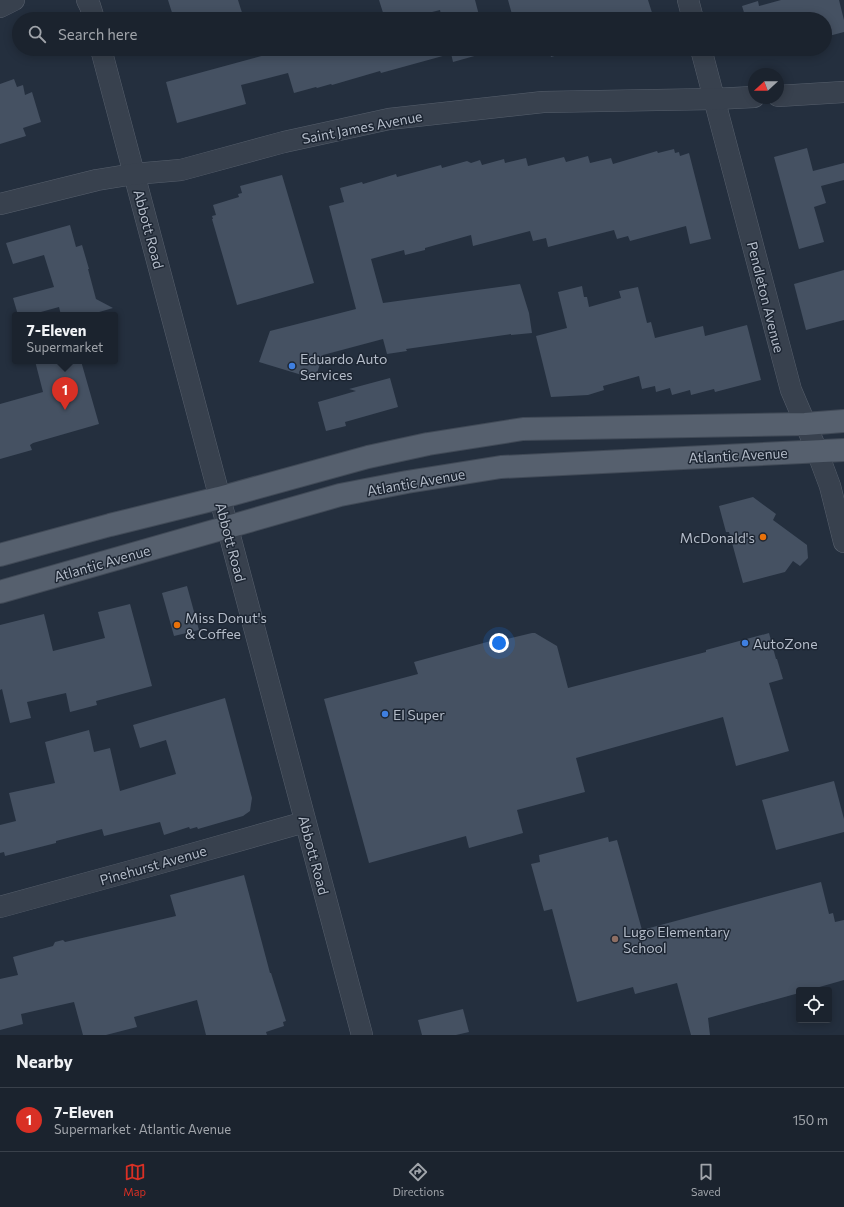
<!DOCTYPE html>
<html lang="en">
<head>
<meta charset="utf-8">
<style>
	body { margin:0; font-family:Commissioner,sans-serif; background:#242b36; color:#f1f3f6 }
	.controls { position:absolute; right:12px; bottom:12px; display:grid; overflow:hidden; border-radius:4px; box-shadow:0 2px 10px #0003 }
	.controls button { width:36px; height:36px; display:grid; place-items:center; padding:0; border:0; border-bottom:1px solid #39404a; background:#1b232e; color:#f1f3f6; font:20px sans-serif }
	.compass { position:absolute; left:748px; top:68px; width:36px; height:36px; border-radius:50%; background:#1b232e; box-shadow:0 2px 10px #0003; rotate:249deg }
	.you { position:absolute; left:499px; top:643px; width:14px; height:14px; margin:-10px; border:3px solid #fff; border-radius:50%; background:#1a73e8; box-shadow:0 0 0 6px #1a73e833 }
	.badge { display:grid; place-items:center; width:26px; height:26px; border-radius:50%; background:#d93025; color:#fff; font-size:13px; font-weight:700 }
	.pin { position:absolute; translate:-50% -33px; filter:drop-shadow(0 1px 2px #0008) }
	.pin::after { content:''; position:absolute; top:21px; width:14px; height:12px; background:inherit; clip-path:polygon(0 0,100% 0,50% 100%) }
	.popup { position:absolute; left:12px; top:312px; width:106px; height:52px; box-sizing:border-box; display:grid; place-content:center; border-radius:4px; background:#1b232e; filter:drop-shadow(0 1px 3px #0005); font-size:13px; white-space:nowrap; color:#a0a4aa }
	.popup b { font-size:15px; color:#f1f3f6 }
	.popup::after { content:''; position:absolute; left:50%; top:100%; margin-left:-8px; border:8px solid transparent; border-top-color:#1b232e }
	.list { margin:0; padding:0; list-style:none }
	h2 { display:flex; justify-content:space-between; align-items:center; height:52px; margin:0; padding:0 16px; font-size:17px }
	h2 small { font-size:13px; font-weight:400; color:#a0a4aa }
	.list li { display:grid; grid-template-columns:26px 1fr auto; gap:12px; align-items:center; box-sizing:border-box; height:64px; padding:0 16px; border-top:1px solid #39404a }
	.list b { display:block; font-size:15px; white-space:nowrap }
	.list p { margin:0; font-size:13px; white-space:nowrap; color:#a0a4aa }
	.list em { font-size:13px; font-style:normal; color:#a0a4aa }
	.icon { flex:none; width:22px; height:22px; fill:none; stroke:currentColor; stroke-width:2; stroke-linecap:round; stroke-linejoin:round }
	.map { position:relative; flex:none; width:844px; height:1035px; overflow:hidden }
	.search { position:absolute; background:#1b232e; box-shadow:0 2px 10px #0003; left:12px; right:12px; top:12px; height:44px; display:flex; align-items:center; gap:10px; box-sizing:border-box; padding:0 14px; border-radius:22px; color:#a0a4aa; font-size:15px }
	.sheet { height:116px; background:#1b232e }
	nav { display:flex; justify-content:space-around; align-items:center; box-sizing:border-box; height:56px; border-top:1px solid #39404a; background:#1b232e; font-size:11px; color:#a0a4aa }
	nav a { display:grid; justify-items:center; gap:2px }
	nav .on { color:#d93025 }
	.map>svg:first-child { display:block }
	.building { fill:#455162 }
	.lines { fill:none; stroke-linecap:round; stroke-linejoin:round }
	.minor-casing { stroke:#565f6c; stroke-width:22 }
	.major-casing { stroke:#414a57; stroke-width:24 }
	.minor { stroke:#38414e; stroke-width:21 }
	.major { stroke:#56606e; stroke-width:22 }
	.shop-dot { fill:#3f7fe0; stroke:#1d2633; stroke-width:1.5 }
	.food-dot { fill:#e8710a; stroke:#1d2633; stroke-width:1.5 }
	.education-dot { fill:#8d6e63; stroke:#1d2633; stroke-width:1.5 }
	.labels { text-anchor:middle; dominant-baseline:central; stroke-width:3; stroke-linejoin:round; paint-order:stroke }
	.street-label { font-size:14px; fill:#b4bcc9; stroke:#1d2633 }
	.poi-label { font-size:14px; fill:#b4bcc9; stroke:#1d2633; text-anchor:start }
</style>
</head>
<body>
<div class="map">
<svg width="844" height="1035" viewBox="0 0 844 1035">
	<rect width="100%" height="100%" fill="#242f3e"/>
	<g class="building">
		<path d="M168,0H238L244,19H174Z"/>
		<path d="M379,0H475L480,19H442L440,10L405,19H385Z"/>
		<path d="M508,0H648L654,19H510L513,18Z"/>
		<path d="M781,0H839L844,20V32L825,37V19H746L742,6L758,1L759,6Z"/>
		<path d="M287,49H322L323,54L342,49H449L450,54L381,73L380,71L332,85L331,84L317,88L316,87L294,93L288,73L241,85L246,104L177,123L166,82Z"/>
		<path d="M450,49H511L497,53L496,50L453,62Z"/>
		<path d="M549,49H579L551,57Z"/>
		<path d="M14,79L17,87L23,85L25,95L32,92L41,122L23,128L26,136L0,144V84Z"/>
		<path d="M807,148L813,171L844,163V180L821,186L826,203L814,207L824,242L799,249L774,157Z"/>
		<path d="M674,149L675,153L679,152L680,156L689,153L711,239L690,244L686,226L630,241L628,236L617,239L614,230L548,247L546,238L533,241L530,231L473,246L471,235L425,248V250L405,255L404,250L371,259L383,303L520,284L529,313L532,333L511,335V334L406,349L407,351L387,354L383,339L323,355L315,379L259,362L270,331L356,309L329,206L344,202L340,188L362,182L363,184L396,174L397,177L441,165L442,168L467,161L471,163L480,160L482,165L504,159L505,163L526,158L528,166L564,157L566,162L588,156L590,163L611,158L613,164L657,151L658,153Z"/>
		<path d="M282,175L314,283L237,305L212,219H213L212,216L216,215L213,205L239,197L238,194L242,193L240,186Z"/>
		<path d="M70,225L76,247L82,245L89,269H88L96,299L113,308L89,315H61L59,307L30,315H18L13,298L54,287L44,255L13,264L6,243Z"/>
		<path d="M844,270V320L806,330L794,284Z"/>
		<path d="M582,286L584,297H587L589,307L621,298L619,291L638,287L647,323L651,322L655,338L703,326L705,336L747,325L761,380L715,392L714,389L691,395L690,390L672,395L670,388L656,392L655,386L642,389L639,376L603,386L604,390L588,395L551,397L536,336L567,328L558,292Z"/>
		<path d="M35,361H81L99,424L33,443L30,445L32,450L0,459V404L43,392Z"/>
		<path d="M390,378L398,407L345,422L346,426L326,431L318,402L356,391L349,389Z"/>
		<path d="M753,497L776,514L773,520L807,545L808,558L800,566L793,561L785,572L743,583L729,532H726L719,506Z"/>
		<path d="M187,586L199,630L174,636L162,593Z"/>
		<path d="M130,604L152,686L96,701L97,705L70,712L66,693L27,702L31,718L10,723L2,689L0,690V625L44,614L53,651L105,638L98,612Z"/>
		<path d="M532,633H535L557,646L568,688L706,652V650L769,633L776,659H777L783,679L769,683L789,751L736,766L723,717L576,758L585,792L517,810L523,833L469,848L466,836L369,863L324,699L418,674L414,662L498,639V641Z"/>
		<path d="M225,698L252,798L250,811L243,816L198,829L197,827L190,829L189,827L164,835L160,822L104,836L102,829L56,841V843L5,856L4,852L0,853V825L16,821L9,793L55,783L45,742L89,730L94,752L110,748L120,791L176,774L166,740L140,748L133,725Z"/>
		<path d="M834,781L844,819V832L776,850L762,800Z"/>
		<path d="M608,837L609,842L617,840L642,930L821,882L829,914L833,913L835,922L844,920V980L809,990H799V993L708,1018L710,1035H691L677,983L635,994L633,987L577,1002L552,909L544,911L531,864L540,862L539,855Z"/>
		<path d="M244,875L270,973H271L286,1021L283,1022L284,1026L266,1032L267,1035H206L197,1000L134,1017L137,1027L106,1035H83L74,1002L21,1014L23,1024L0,1030V979L18,975L13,957L53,946L55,942L63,940L65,942L176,916L170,895Z"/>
		<path d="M463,1009L469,1032L456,1035H422L418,1020Z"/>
	</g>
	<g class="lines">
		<g class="minor-casing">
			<g id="minor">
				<path d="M87,0L90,6L94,19"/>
				<path d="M688,0L693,19"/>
				<path d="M0,7L14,0"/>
				<path d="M101,49L362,1035"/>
				<path d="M701,49L791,390L817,451L830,486L844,542"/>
				<path d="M778,96L844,92"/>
				<path d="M0,204L97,180L134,174L181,170L284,142L389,119L543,102L714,99L754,97"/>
				<path d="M0,907L153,865L305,822"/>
			</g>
		</g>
		<g class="major-casing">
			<g id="major">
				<path d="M0,555L110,525L219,498L368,457L428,444L523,429L805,424L844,421"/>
				<path d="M0,592L340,495L407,482L501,467L844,450"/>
			</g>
		</g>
		<use href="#minor" class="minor"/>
		<use href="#major" class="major"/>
	</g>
	<g class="shop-dot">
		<circle cx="292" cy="366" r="4"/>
		<circle cx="745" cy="643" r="4"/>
		<circle cx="385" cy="714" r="4"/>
	</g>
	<g class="food-dot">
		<circle cx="763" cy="537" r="4"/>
		<circle cx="177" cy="625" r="4"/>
	</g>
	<circle class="education-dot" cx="615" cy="939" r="4"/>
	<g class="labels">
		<g class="street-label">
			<text transform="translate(362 127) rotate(-11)">Saint James Avenue</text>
			<text transform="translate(149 229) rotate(75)">Abbott Road</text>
			<text transform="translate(766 297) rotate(76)">Pendleton Avenue</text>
			<text transform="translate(738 455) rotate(-3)">Atlantic Avenue</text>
			<text transform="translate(416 482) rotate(-10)">Atlantic Avenue</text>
			<text transform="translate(231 542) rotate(75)">Abbott Road</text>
			<text transform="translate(102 563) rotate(-16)">Atlantic Avenue</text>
			<text transform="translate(314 855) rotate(75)">Abbott Road</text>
			<text transform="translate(153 865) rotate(-16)">Pinehurst Avenue</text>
		</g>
		<g class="poi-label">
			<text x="300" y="358">Eduardo Auto<tspan x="300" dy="16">Services</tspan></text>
			<text x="755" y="537" text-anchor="end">McDonald's</text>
			<text x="185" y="617">Miss Donut's<tspan x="185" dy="16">&amp; Coffee</tspan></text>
			<text x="753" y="643">AutoZone</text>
			<text x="393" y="714">El Super</text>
			<text x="623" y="931">Lugo Elementary<tspan x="623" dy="16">School</tspan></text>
		</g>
	</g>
</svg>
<div class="controls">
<button><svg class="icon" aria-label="locate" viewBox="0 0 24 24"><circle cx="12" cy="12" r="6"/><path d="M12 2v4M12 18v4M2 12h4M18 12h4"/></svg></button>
</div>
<svg class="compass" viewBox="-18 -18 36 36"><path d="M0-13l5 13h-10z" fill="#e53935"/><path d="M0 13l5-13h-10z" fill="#a0a4aa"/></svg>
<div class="you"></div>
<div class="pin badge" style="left:65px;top:410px">1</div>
<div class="popup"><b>7-Eleven</b>Supermarket</div>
<div class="search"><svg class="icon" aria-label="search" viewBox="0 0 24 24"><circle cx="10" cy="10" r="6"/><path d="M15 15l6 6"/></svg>Search here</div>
</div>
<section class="sheet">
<h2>Nearby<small></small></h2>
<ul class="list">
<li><span class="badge">1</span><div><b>7-Eleven</b><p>Supermarket · Atlantic Avenue</p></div><em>150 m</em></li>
</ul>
</section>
<nav>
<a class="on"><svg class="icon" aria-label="map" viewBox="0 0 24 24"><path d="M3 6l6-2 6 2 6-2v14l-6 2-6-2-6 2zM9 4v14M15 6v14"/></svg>Map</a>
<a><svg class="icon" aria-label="directions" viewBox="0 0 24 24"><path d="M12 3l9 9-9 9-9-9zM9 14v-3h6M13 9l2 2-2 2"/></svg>Directions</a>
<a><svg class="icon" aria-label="saved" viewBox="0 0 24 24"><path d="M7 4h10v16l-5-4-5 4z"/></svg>Saved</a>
</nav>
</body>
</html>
